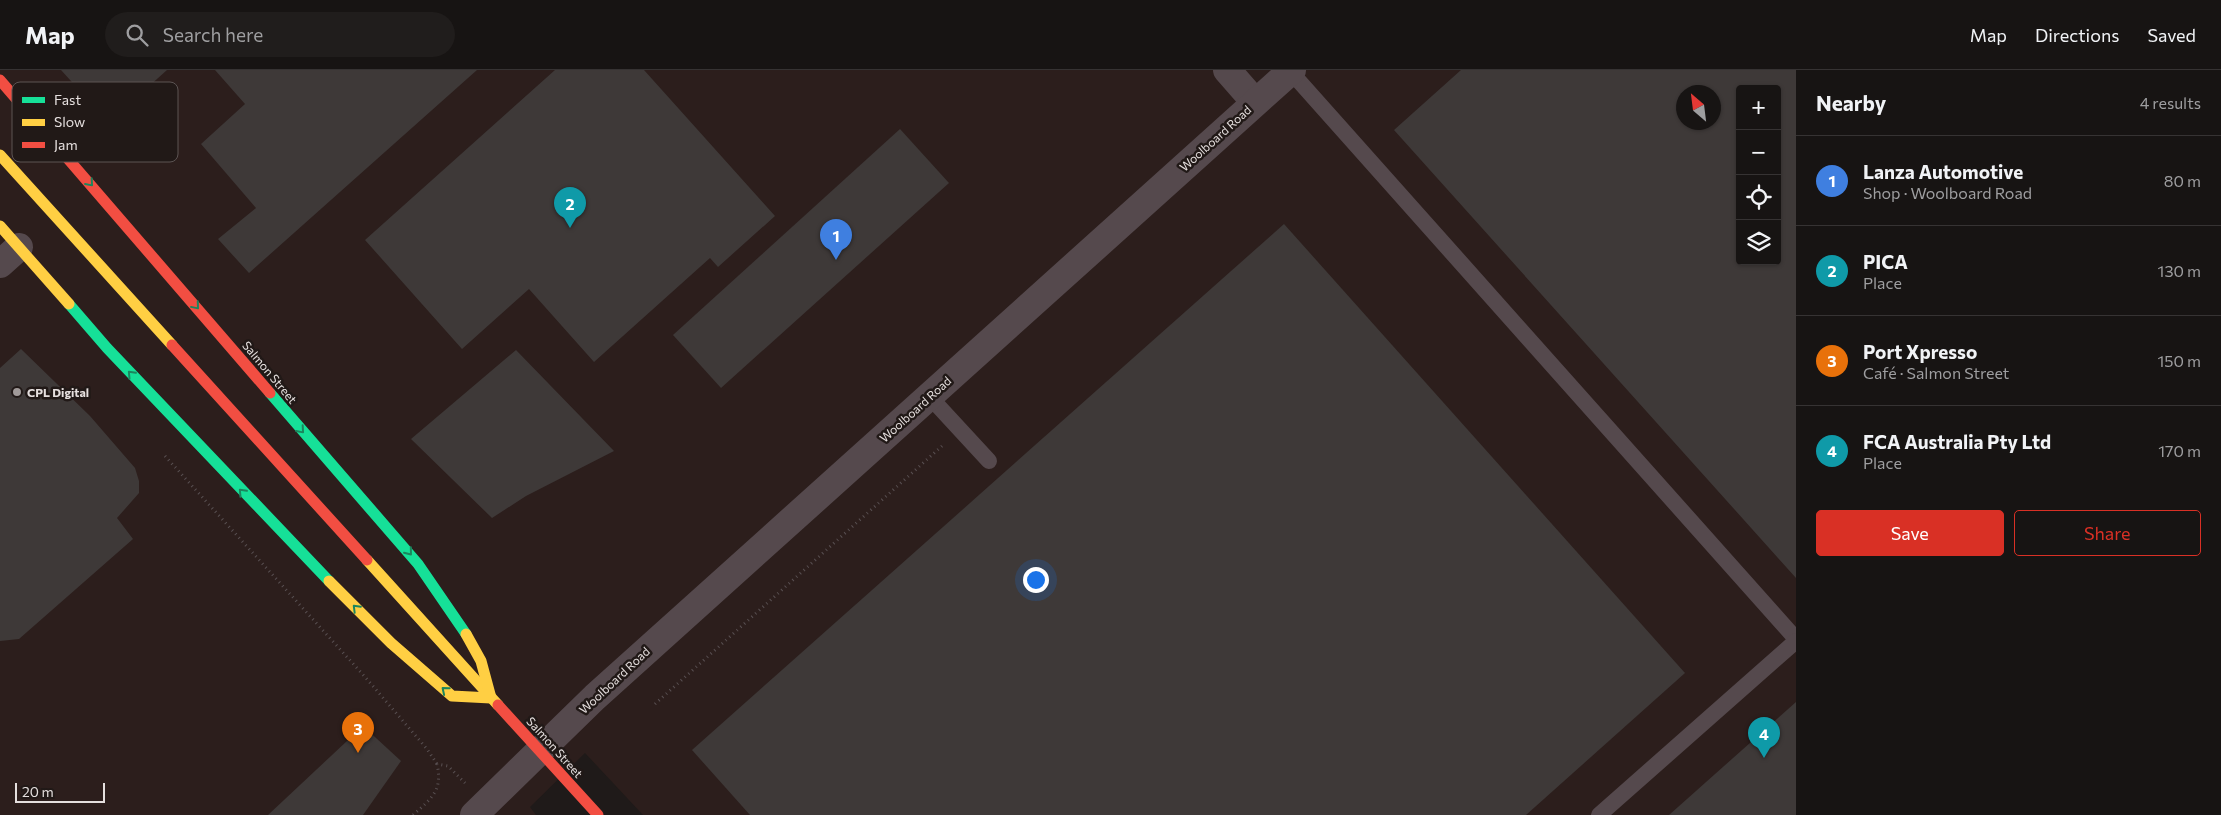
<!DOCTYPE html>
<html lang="en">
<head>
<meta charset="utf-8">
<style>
	body { margin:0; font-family:Commissioner,sans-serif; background:#201d1c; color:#f1f3f6 }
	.controls { position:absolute; right:15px; top:15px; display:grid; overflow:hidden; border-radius:5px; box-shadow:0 1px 4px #0004 }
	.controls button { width:45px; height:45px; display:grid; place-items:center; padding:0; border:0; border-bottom:1px solid #363333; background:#171413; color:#f1f3f6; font:25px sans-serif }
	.compass { position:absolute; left:1676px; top:15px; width:45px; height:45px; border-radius:50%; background:#171413; box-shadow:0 1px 4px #0004; rotate:332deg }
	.scale { position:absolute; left:15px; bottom:12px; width:90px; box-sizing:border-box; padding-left:5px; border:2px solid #e5dfde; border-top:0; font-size:14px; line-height:18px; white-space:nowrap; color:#e5dfde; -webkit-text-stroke:4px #211917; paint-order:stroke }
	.you { position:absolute; left:1035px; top:509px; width:18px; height:18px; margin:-12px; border:4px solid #fff; border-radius:50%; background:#1a73e8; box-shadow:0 0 0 8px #1a73e833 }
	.badge { display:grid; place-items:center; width:32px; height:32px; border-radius:50%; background:#d93025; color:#fff; font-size:16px; font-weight:700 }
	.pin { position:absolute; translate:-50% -41px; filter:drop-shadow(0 1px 2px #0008) }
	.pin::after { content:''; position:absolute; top:26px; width:18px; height:15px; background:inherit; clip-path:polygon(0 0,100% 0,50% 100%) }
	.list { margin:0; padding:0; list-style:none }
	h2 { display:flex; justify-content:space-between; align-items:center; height:65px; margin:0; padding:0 20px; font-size:21px }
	h2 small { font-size:16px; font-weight:400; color:#9e9ea0 }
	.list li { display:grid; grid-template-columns:32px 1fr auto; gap:15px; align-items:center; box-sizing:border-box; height:90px; padding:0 20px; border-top:1px solid #363333 }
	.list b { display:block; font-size:19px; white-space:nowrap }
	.list p { margin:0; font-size:16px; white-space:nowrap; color:#9e9ea0 }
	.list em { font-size:16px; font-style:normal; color:#9e9ea0 }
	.actions { display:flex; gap:10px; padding:15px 20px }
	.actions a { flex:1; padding:11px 0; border:1px solid #d93025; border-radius:5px; text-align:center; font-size:18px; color:#d93025 }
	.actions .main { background:#d93025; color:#fff }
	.icon { flex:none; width:28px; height:28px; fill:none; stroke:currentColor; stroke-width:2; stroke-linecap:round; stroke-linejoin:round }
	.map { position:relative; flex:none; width:1796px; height:745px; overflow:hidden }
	header { display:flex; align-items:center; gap:30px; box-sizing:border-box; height:70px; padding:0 25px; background:#171413; border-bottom:1px solid #363333 }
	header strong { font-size:24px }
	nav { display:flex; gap:28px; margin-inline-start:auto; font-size:18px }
	.search { width:350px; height:45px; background:#201d1c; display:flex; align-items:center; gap:12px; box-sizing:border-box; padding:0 18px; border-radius:28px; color:#9e9ea0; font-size:19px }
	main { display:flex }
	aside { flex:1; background:#171413 }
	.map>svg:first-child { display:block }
	.built { fill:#2c1e1c; fill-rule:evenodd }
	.building { fill:#3e3938; fill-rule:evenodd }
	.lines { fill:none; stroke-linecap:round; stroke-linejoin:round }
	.path { stroke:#595052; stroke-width:3; stroke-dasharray:1 4; stroke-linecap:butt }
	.lane { stroke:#55494d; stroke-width:16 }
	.street { stroke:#55494d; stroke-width:28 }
	.fast { stroke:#16e098; stroke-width:11 }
	.slow { stroke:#ffcf43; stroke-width:11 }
	.jam { stroke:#f24e42; stroke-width:11 }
	.oneway { stroke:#1b865e }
	.poi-dot { fill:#a09a99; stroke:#211917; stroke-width:2 }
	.labels { text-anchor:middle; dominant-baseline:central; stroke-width:5; stroke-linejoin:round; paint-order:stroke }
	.street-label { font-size:12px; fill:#e5dfde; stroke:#211917 }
	.poi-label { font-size:12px; font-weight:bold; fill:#e5dfde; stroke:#211917; text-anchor:start }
	.key { fill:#211917; stroke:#5c5453; stroke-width:1 }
	.key-label { font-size:14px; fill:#e5dfde }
</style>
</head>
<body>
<header>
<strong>Map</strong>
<div class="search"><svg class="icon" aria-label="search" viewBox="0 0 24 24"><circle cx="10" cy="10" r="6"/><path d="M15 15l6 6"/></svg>Search here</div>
<nav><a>Map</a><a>Directions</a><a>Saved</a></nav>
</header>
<main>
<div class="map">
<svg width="1796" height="745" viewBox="0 0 1796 745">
	<rect width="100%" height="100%" fill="#1f1a19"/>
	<path class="built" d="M0,0H1796V745H643L585,683L530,737L536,745H0ZM1740,19H1777V191H1740ZM1684,22H1714V52H1684Z"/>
	<g class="building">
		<path d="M61,0H167L128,35L112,16L91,33Z"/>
		<path d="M215,0H477L249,203L218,169L256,138L201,74L245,34Z"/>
		<path d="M555,0H644L775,146L718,197L710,188L594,292L529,219L462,279L365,170Z"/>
		<path d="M1461,0H1796V508L1394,60ZM1740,19H1777V191H1740ZM1684,22H1714V52H1684Z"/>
		<path d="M900,59L949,113L721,318L673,265Z"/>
		<path d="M1284,154L1685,603L1526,745H750L692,680Z"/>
		<path d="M21,279L90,346L135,398L139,411V423L117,448L133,469L19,569L0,571V298Z"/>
		<path d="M516,280L614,381L526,426L492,448L411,369Z"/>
		<path d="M1796,632V745H1669Z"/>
		<path d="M363,656L401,691L363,745H268Z"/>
	</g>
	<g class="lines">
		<g class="path">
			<path d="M165,386L366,608L427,679L437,694"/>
			<path d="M655,634L942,376"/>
			<path d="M413,745C432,728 443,720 437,694L448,696L465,713"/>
		</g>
		<g class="lane">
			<path d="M1290,1L1796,569"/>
			<path d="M929,326L989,391"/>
			<path d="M1599,745L1796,571"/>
		</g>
		<g class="street">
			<path d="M1227,0L1255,32"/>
			<path d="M0,194L19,177"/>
			<path d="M474,745L595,627L1292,0"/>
		</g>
		<g class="fast">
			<path d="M69,234L107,278L329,511"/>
			<path d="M270,323L418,494L466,564"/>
		</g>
		<g class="slow">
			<path d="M0,85L172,275"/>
			<path d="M0,156L69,234"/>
			<path d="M367,490L498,635"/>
			<path d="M329,511L391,573L452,626L491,628L481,591L466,564"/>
		</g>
		<g class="jam">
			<path d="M0,10L270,323"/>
			<path d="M172,275L367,490"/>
			<path d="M498,635L598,745"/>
		</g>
	</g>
	<defs><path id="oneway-chevron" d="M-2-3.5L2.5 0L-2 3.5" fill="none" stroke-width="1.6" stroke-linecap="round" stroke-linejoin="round" transform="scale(1.25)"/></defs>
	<g class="oneway">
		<use href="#oneway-chevron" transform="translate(90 113) rotate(49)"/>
		<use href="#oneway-chevron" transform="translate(196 236) rotate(50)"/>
		<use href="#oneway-chevron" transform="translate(131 304) rotate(-133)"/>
		<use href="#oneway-chevron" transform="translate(301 360) rotate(49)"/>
		<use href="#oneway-chevron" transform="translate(242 422) rotate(-133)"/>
		<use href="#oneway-chevron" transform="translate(409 482) rotate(51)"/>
		<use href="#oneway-chevron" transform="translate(356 538) rotate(-135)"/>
		<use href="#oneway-chevron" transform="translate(445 620) rotate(-140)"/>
	</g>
	<circle class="poi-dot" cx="17" cy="322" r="5"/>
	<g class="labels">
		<g class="street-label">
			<text transform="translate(1215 68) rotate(-42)">Woolboard Road</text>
			<text transform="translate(270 302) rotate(50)">Salmon Street</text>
			<text transform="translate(915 339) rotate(-42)">Woolboard Road</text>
			<text transform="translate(614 610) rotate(-43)">Woolboard Road</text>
			<text transform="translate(555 677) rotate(48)">Salmon Street</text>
		</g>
		<g class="poi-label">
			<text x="27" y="322">CPL Digital</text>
		</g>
	</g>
	<rect x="12" y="12" width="166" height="80" rx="8" class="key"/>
	<rect x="22" y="27" width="23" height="6" fill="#16e098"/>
	<rect x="22" y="49" width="23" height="7" fill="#ffcf43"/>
	<rect x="22" y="72" width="23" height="6" fill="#f24e42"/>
	<g class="key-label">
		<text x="54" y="35">Fast</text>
		<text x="54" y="57">Slow</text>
		<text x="54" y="80">Jam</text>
	</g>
</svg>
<div class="controls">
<button>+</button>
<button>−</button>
<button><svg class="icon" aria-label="locate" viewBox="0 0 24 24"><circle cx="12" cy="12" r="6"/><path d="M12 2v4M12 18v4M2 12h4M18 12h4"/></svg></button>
<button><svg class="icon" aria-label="layers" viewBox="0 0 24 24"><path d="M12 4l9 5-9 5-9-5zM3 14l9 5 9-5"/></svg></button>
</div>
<svg class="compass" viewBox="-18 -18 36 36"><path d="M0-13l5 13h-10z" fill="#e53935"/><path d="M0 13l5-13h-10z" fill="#9e9ea0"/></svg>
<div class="scale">20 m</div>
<div class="you"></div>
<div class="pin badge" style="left:836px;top:190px;background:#3f7fe0">1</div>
<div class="pin badge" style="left:570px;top:158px;background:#0f9aa8">2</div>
<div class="pin badge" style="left:358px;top:683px;background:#e8710a">3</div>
<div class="pin badge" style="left:1764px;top:688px;background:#0f9aa8">4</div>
</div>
<aside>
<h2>Nearby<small>4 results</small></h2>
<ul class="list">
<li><span class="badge" style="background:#3f7fe0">1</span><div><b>Lanza Automotive</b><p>Shop · Woolboard Road</p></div><em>80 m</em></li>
<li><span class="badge" style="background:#0f9aa8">2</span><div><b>PICA</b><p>Place</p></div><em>130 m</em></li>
<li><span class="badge" style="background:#e8710a">3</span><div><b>Port Xpresso</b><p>Café · Salmon Street</p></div><em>150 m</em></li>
<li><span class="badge" style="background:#0f9aa8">4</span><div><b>FCA Australia Pty Ltd</b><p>Place</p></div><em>170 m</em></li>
</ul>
<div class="actions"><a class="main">Save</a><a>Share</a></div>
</aside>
</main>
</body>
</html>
